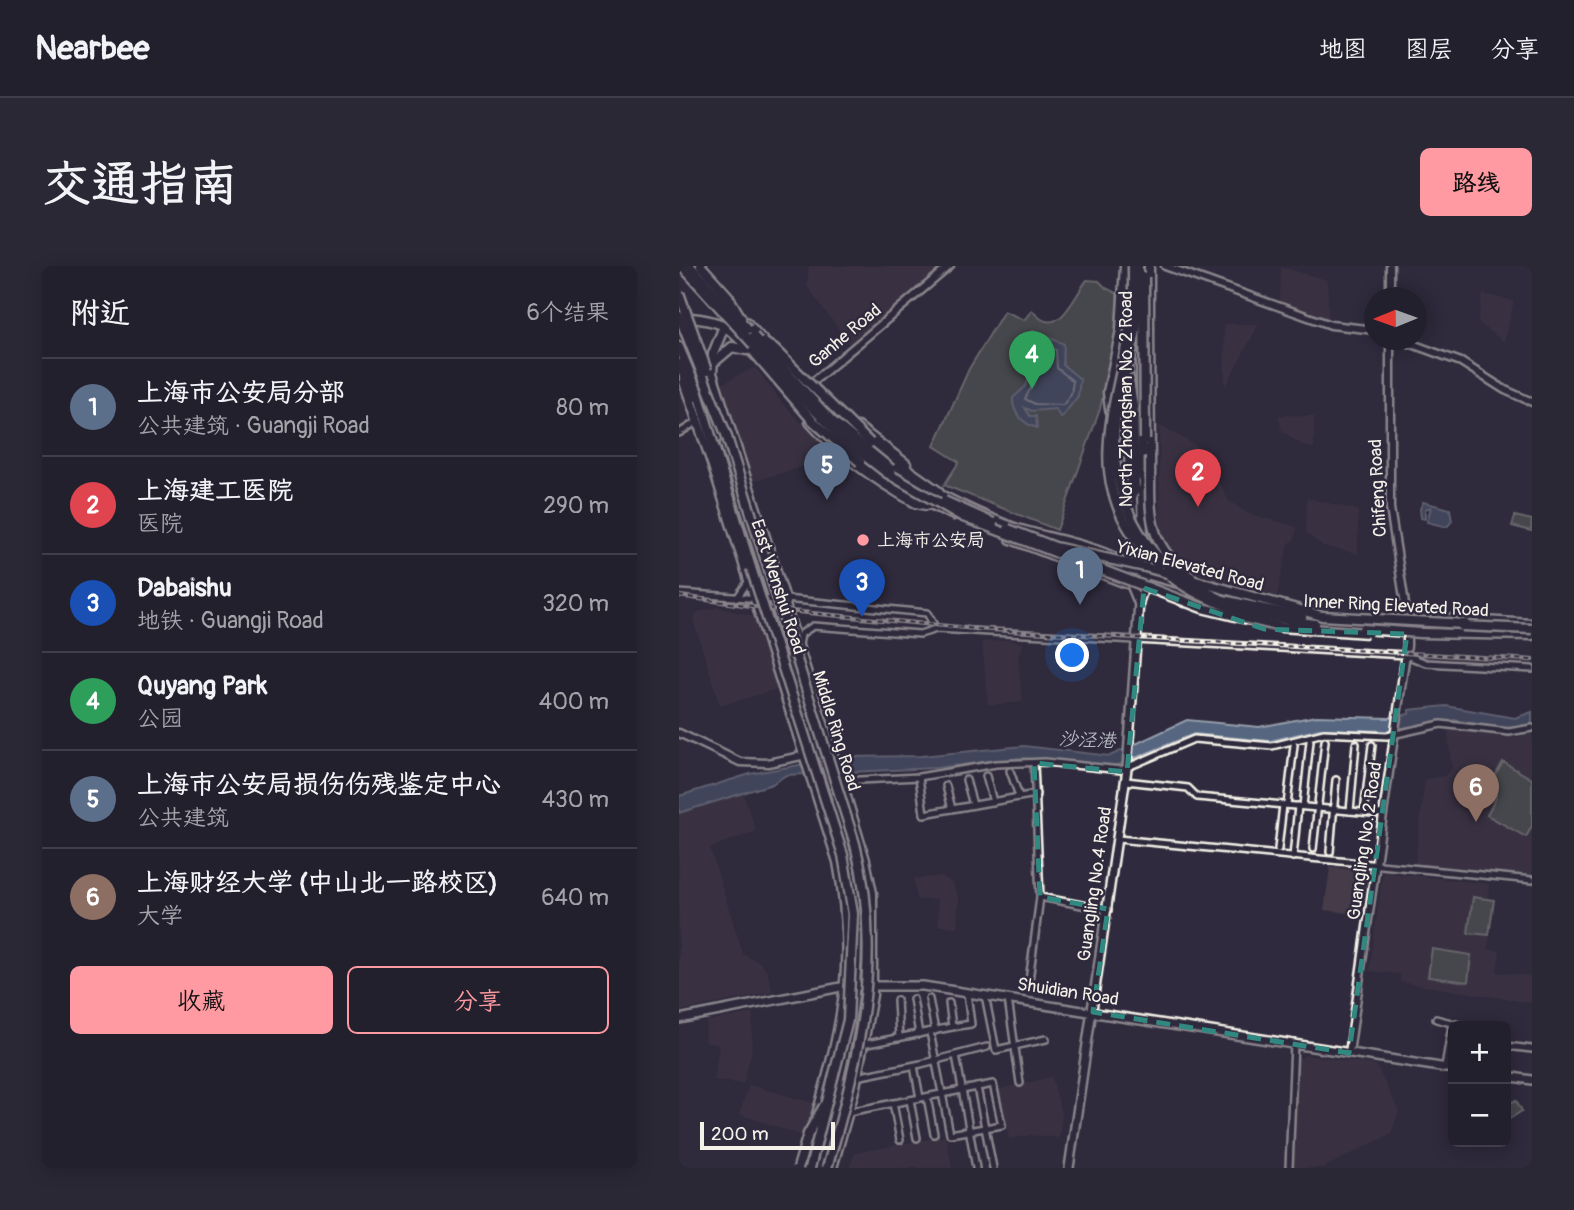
<!DOCTYPE html>
<html lang="zh">
<head>
<meta charset="utf-8">
<style>
	body { margin:0; font-family:Pangolin,"LXGW WenKai TC",sans-serif; background:#2b2836; color:#f1f3f6 }
	.controls { position:absolute; right:21px; bottom:21px; display:grid; overflow:hidden; border-radius:10px; box-shadow:0 4px 18px #0003 }
	.controls button { width:63px; height:63px; display:grid; place-items:center; padding:0; border:0; border-bottom:2px solid #403e4a; background:#23202e; color:#f1f3f6; font:35px sans-serif }
	.compass { position:absolute; left:685px; top:21px; width:63px; height:63px; border-radius:50%; background:#23202e; box-shadow:0 4px 18px #0003; rotate:269deg }
	.scale { position:absolute; left:21px; bottom:18px; width:135px; box-sizing:border-box; padding-left:7px; border:4px solid #f4f1e8; border-top:0; font-size:19px; line-height:24px; white-space:nowrap; color:#f4f1e8; -webkit-text-stroke:5px #2f2a3d; paint-order:stroke }
	.you { position:absolute; left:394px; top:390px; width:24px; height:24px; margin:-18px; border:5px solid #fff; border-radius:50%; background:#1a73e8; box-shadow:0 0 0 10px #1a73e833 }
	.badge { display:grid; place-items:center; width:46px; height:46px; border-radius:50%; background:#ff9aa2; color:#fff; font-size:23px; font-weight:700 }
	.pin { position:absolute; translate:-50% -58px; filter:drop-shadow(0 2px 4px #0008) }
	.pin::after { content:''; position:absolute; top:37px; width:24px; height:21px; background:inherit; clip-path:polygon(0 0,100% 0,50% 100%) }
	.list { margin:0; padding:0; list-style:none }
	h2 { display:flex; justify-content:space-between; align-items:center; height:91px; margin:0; padding:0 28px; font-size:30px }
	h2 small { font-size:23px; font-weight:400; color:#a3a3aa }
	.list li { display:grid; grid-template-columns:46px 1fr auto; gap:21px; align-items:center; box-sizing:border-box; height:98px; padding:0 28px; border-top:2px solid #403e4a }
	.list b { display:block; font-size:26px; white-space:nowrap }
	.list p { margin:0; font-size:23px; white-space:nowrap; color:#a3a3aa }
	.list em { font-size:23px; font-style:normal; color:#a3a3aa }
	.actions { display:flex; gap:14px; padding:21px 28px }
	.actions a { flex:1; padding:16px 0; border:2px solid #ff9aa2; border-radius:10px; text-align:center; font-size:24px; color:#ff9aa2 }
	.actions .main { background:#ff9aa2; color:#111 }
	.map { position:relative; flex:none; width:853px; height:902px; overflow:hidden; border-radius:10px }
	header { display:flex; align-items:center; gap:42px; box-sizing:border-box; height:98px; padding:0 35px; background:#23202e; border-bottom:2px solid #403e4a }
	header strong { font-size:33px }
	nav { display:flex; gap:38px; margin-inline-start:auto; font-size:24px }
	.intro { display:flex; align-items:center; justify-content:space-between; box-sizing:border-box; height:168px; padding:0 42px }
	h1 { margin:0; font-size:49px }
	.button { padding:18px 32px; border-radius:10px; background:#ff9aa2; color:#111; font-size:24px; font-weight:700 }
	main { display:flex; gap:42px; padding:0 42px }
	aside { flex:1; background:#23202e; border-radius:10px; box-shadow:0 4px 18px #0003 }
	.map>svg:first-child { display:block }
	.built { fill:#453a4a }
	.green { fill:#626b5f; stroke:#abaea4; stroke-width:2 }
	.water { fill:#566681; stroke:#959eaa; stroke-width:2 }
	.lines { fill:none; stroke-linecap:round; stroke-linejoin:round }
	.shore { stroke:#b5b9bf; stroke-width:2 }
	.minor-casing { stroke:#f4f1e8; stroke-width:10 }
	.tertiary-casing { stroke:#f4f1e8; stroke-width:11 }
	.secondary-casing { stroke:#f4f1e8; stroke-width:12 }
	.primary-casing { stroke:#f4f1e8; stroke-width:13 }
	.trunk-casing { stroke:#f4f1e8; stroke-width:13 }
	.minor { stroke:#2f2a3d; stroke-width:5 }
	.tertiary { stroke:#2f2a3d; stroke-width:6 }
	.secondary { stroke:#2f2a3d; stroke-width:7 }
	.primary { stroke:#2f2a3d; stroke-width:8 }
	.trunk { stroke:#2f2a3d; stroke-width:8 }
	.rail-casing { stroke:#f4f1e8; stroke-width:4.5 }
	.rail { stroke:#2f2a3d; stroke-width:2; stroke-dasharray:5; stroke-linecap:butt }
	.trunk-bridge-casing { stroke:#f4f1e8; stroke-width:13; stroke-linecap:butt }
	.trunk-bridge { stroke:#2f2a3d; stroke-width:8 }
	.marked { fill:none; stroke:#318880; stroke-width:5; stroke-dasharray:14 9; stroke-linejoin:round }
	.poi-dot { fill:#ff9aa2; stroke:#2f2a3d; stroke-width:2.5 }
	.labels { text-anchor:middle; dominant-baseline:central; stroke-width:5; stroke-linejoin:round; paint-order:stroke }
	.street-label { font-size:18px; fill:#f4f1e8; stroke:#2f2a3d }
	.poi-label { font-size:18px; fill:#f4f1e8; stroke:#2f2a3d; text-anchor:start }
	.water-label { font-size:19px; font-style:italic; fill:#b5b9bf; stroke:#2f2a3d }
</style>
</head>
<body>
<header>
<strong>Nearbee</strong>
<nav><a>地图</a><a>图层</a><a>分享</a></nav>
</header>
<div class="intro"><h1>交通指南</h1><a class="button">路线</a></div>
<main>
<aside>
<h2>附近<small>6个结果</small></h2>
<ul class="list">
<li><span class="badge" style="background:#5c6f8a">1</span><div><b>上海市公安局分部</b><p>公共建筑 · Guangji Road</p></div><em>80 m</em></li>
<li><span class="badge" style="background:#e0444e">2</span><div><b>上海建工医院</b><p>医院</p></div><em>290 m</em></li>
<li><span class="badge" style="background:#1a4fb4">3</span><div><b>Dabaishu</b><p>地铁 · Guangji Road</p></div><em>320 m</em></li>
<li><span class="badge" style="background:#2e9e5b">4</span><div><b>Quyang Park</b><p>公园</p></div><em>400 m</em></li>
<li><span class="badge" style="background:#5c6f8a">5</span><div><b>上海市公安局损伤伤残鉴定中心</b><p>公共建筑</p></div><em>430 m</em></li>
<li><span class="badge" style="background:#8d6e63">6</span><div><b>上海财经大学 (中山北一路校区)</b><p>大学</p></div><em>640 m</em></li>
</ul>
<div class="actions"><a class="main">收藏</a><a>分享</a></div>
</aside>
<div class="map">
<svg width="853" height="902" viewBox="0 0 853 902">
	<rect width="100%" height="100%" fill="#2f2a3d"/>
	<filter id="ink" filterUnits="userSpaceOnUse"><feTurbulence type="fractalNoise" baseFrequency=".0143" numOctaves="2"/><feDisplacementMap in="SourceGraphic" scale="14" xChannelSelector="R" yChannelSelector="G"/><feConvolveMatrix kernelMatrix="1 2 1 2 8 2 1 2 1" color-interpolation-filters="sRGB"/></filter>
	<g filter="url(#ink)">
		<g class="built">
			<path d="M130,0H263L170,78L128,20Z"/>
			<path d="M602,1L648,14L650,55L601,36Z"/>
			<path d="M804,28L835,35L825,76L799,56Z"/>
			<path d="M545,58H580L546,121Z"/>
			<path d="M76,101L105,139L157,191L72,216L40,119Z"/>
			<path d="M599,149L635,150V182L623,179L603,165Z"/>
			<path d="M480,159L536,190L533,200L549,234L568,247L618,261L616,273L609,279L598,330L511,305L499,298L481,275Z"/>
			<path d="M628,232L679,244V288L644,280L627,267Z"/>
			<path d="M38,341L75,350L98,423L41,440L14,353L19,346Z"/>
			<path d="M329,374L344,377L339,393L344,436L309,439L303,376Z"/>
			<path d="M783,463L838,472L853,467V612L736,598L746,513L765,510L773,502L768,464Z"/>
			<path d="M64,526L77,565L31,582L64,688L81,697L88,705L94,726L0,745V547Z"/>
			<path d="M651,601L689,606L683,649L645,644Z"/>
			<path d="M704,606L810,618L809,632L815,633L809,683L821,685L818,706L853,710V737L721,716V708L690,705Z"/>
			<path d="M263,610L274,618L280,633L278,661L260,660L258,633L238,634L235,613Z"/>
			<path d="M74,747L72,789L64,818L35,814L40,779L25,776L28,755Z"/>
			<path d="M627,789L697,799L720,845L712,868L644,902H615L619,793Z"/>
			<path d="M373,811L383,849L380,872L352,869L330,873L320,823Z"/>
			<path d="M70,819L138,838L125,870L60,848Z"/>
			<path d="M267,870L273,902H170L176,887Z"/>
		</g>
		<g class="green">
			<path d="M408,14L420,15L427,22L439,28L435,79L421,143L378,264L265,219L280,196L255,180L290,103L325,45L345,54L353,44C379,78 396,28 408,14Z"/>
			<path d="M836,250L853,254L852,265L833,260Z"/>
			<path d="M824,496L853,513V560L847,571L808,549L817,532L815,512Z"/>
			<path d="M794,631L815,634L810,669L789,667Z"/>
			<path d="M753,683L792,689L789,716L749,711Z"/>
			<path d="M837,834L843,845L827,855V840Z"/>
		</g>
		<g class="water">
			<path d="M354,65L385,78L384,99L401,113L399,130L382,152L376,143L353,145L346,142L351,150H357L358,162C344,158 333,146 334,132L346,121L357,98L344,88L348,71Z"/>
			<path d="M744,236L771,243L773,255L768,261L748,256L752,241L746,243V253L742,252L741,243Z"/>
			<path d="M767,440L836,452L853,446V459L828,463L775,454L707,465L641,463L591,475L515,468L436,500L342,492L256,502L107,509L93,518L0,547V530L71,508L164,491L242,490L345,480L431,490L508,454L580,461L637,450L710,452L730,448V444Z"/>
		</g>
		<g class="lines">
			<path class="shore" d="M360,73L377,84L378,102L394,115L392,128L384,139L356,138L346,133C354,115 372,101 354,85L356,75Z"/>
			<g class="minor-casing">
				<g id="minor">
					<path d="M0,167L19,155"/>
					<path d="M0,327L96,334"/>
					<path d="M58,332L69,316"/>
					<path d="M106,333L248,347L257,363"/>
					<path d="M120,379L122,368L134,360L241,368L257,363L727,389L747,397L853,403"/>
					<path d="M331,505L340,530"/>
					<path d="M307,510L314,536"/>
					<path d="M240,511L245,548L357,528"/>
					<path d="M287,514L294,539"/>
					<path d="M162,515L240,511L317,498L366,496L442,504L515,473L593,480L645,467L708,470L762,458L830,466L853,462"/>
					<path d="M447,515L509,522L518,531L704,548"/>
					<path d="M267,520L273,543"/>
					<path d="M608,539L615,479"/>
					<path d="M624,540L631,475"/>
					<path d="M671,545L677,478"/>
					<path d="M685,546L693,479"/>
					<path d="M439,573L853,614"/>
					<path d="M599,583L604,539"/>
					<path d="M634,583L646,475"/>
					<path d="M651,586L657,514"/>
					<path d="M614,591L619,540"/>
					<path d="M361,631L429,644"/>
					<path d="M350,715L361,631L355,497"/>
					<path d="M306,729L317,784L367,773"/>
					<path d="M234,733L240,768"/>
					<path d="M250,733L256,765"/>
					<path d="M329,733L341,817"/>
					<path d="M218,734L220,772"/>
					<path d="M757,753L784,760"/>
					<path d="M273,761L292,758L288,727"/>
					<path d="M183,779L273,761L270,737"/>
					<path d="M827,780L853,783"/>
					<path d="M277,789L297,902"/>
					<path d="M235,800L241,832"/>
					<path d="M766,801L773,759"/>
					<path d="M177,811L242,798L308,781"/>
					<path d="M298,821L314,902"/>
					<path d="M248,831L255,868"/>
					<path d="M231,834L238,872"/>
					<path d="M214,837L221,874"/>
					<path d="M169,846C217,837 266,827 314,818L323,859L271,868L251,766"/>
					<path d="M610,902L615,777"/>
				</g>
			</g>
			<g class="tertiary-casing">
				<g id="tertiary">
					<path d="M486,0L652,59L696,64"/>
					<path d="M711,32V0"/>
					<path d="M722,74L782,96L826,124L853,136"/>
					<path d="M128,121L271,0"/>
					<path d="M0,467L61,496L89,497L127,489"/>
					<path d="M670,787L728,380V351L711,242V74"/>
				</g>
			</g>
			<g class="secondary-casing">
				<g id="secondary">
					<path d="M452,319L459,336"/>
					<path d="M0,753L167,720H244L774,803"/>
					<path d="M827,810L853,814"/>
					<path d="M390,902L448,503L460,336L465,322"/>
				</g>
			</g>
			<g class="primary-casing">
				<g id="primary">
					<path d="M470,0V62"/>
					<path d="M3,51C48,55 46,59 77,90"/>
					<path d="M449,51L450,0"/>
					<path d="M47,55L34,88L33,107L107,336"/>
					<path d="M67,56L87,78"/>
					<path d="M462,66L463,211"/>
					<path d="M34,97L53,81L67,84"/>
					<path d="M448,102L454,140L456,225"/>
					<path d="M5,116L34,200L159,596C177,691 165,757 138,848"/>
					<path d="M30,126L33,101"/>
					<path d="M127,142L151,165"/>
					<path d="M131,156C161,190 198,215 237,237L247,239"/>
					<path d="M179,161L227,198"/>
					<path d="M46,178L165,556"/>
					<path d="M209,196C239,220 295,247 333,261C363,272 431,281 452,303"/>
					<path d="M463,224L465,322"/>
					<path d="M245,235L275,249"/>
					<path d="M332,273L447,317"/>
					<path d="M410,292L499,317"/>
					<path d="M452,302L454,266"/>
					<path d="M539,325L568,337"/>
					<path d="M104,333L162,514L186,594L193,627V729L176,821L153,902"/>
					<path d="M505,336L518,334L550,345"/>
					<path d="M756,352L853,358"/>
					<path d="M106,395L136,489"/>
					<path d="M136,902C162,810 188,718 174,621C170,592 161,565 152,538"/>
					<path d="M144,902L167,817"/>
				</g>
			</g>
			<g class="trunk-casing">
				<g id="trunk">
					<path d="M446,0L442,64L429,126L431,143L450,190L454,248"/>
					<path d="M470,62L471,190"/>
					<path d="M0,81L18,124L72,302"/>
					<path d="M0,98L15,131"/>
					<path d="M191,177L259,225"/>
					<path d="M181,196L218,222L249,238"/>
					<path d="M464,230L467,184"/>
					<path d="M742,367L853,369"/>
				</g>
			</g>
			<use href="#minor" class="minor"/>
			<use href="#tertiary" class="tertiary"/>
			<use href="#secondary" class="secondary"/>
			<use href="#primary" class="primary"/>
			<use href="#trunk" class="trunk"/>
			<g class="rail-casing">
				<path id="rail" d="M0,330L110,345L299,363L853,394"/>
			</g>
			<use href="#rail" class="rail"/>
			<g class="trunk-bridge-casing">
				<g id="trunk-bridge">
					<path d="M3,0L119,128L168,176L208,207L284,251L523,342L602,361L689,367"/>
					<path d="M11,0L69,63"/>
					<path d="M22,0L49,30L62,52"/>
					<path d="M454,0C454,20 455,39 451,59C436,150 399,221 479,299"/>
					<path d="M459,0C460,22 460,43 457,64C453,88 445,109 440,132C426,198 443,263 496,307"/>
					<path d="M465,11L466,173"/>
					<path d="M0,27L28,105"/>
					<path d="M0,50L47,168L176,578C205,689 180,795 148,902"/>
					<path d="M74,70L152,154L212,203"/>
					<path d="M84,76L95,83L191,177"/>
					<path d="M74,85L133,154L181,196"/>
					<path d="M471,190C472,242 464,277 512,311"/>
					<path d="M265,235L314,257"/>
					<path d="M329,263L376,281L466,301L643,350L786,358"/>
					<path d="M72,302L164,589L174,648L169,754L131,902"/>
					<path d="M491,310C534,343 584,351 636,358"/>
					<path d="M506,315L544,334L623,351"/>
					<path d="M783,360L853,363"/>
					<path d="M684,363L742,367"/>
					<path d="M119,902L129,868L145,840"/>
				</g>
			</g>
			<use href="#trunk-bridge" class="trunk-bridge"/>
		</g>
	</g>
	<path d="M0 0H853V902H0ZM465,322L585,363L728,368L670,787L414,746L429,643L361,631L355,497L448,506Z" fill="#2f2a3d" fill-opacity=".55" fill-rule="evenodd"/>
	<path class="marked" d="M465,322L585,363L728,368L670,787L414,746L429,643L361,631L355,497L448,506Z"/>
	<circle class="poi-dot" cx="184" cy="274" r="7"/>
	<g class="labels">
		<g class="street-label">
			<text transform="translate(166 70) rotate(-40)">Ganhe Road</text>
			<text transform="translate(447 133) rotate(-90)">North Zhongshan No. 2 Road</text>
			<text transform="translate(699 222) rotate(-93)">Chifeng Road</text>
			<text transform="translate(511 300) rotate(15)">Yixian Elevated Road</text>
			<text transform="translate(99 321) rotate(72)">East Wenshui Road</text>
			<text transform="translate(717 340) rotate(3)">Inner Ring Elevated Road</text>
			<text transform="translate(157 465) rotate(73)">Middle Ring Road</text>
			<text transform="translate(686 575) rotate(-82)">Guangling No. 2 Road</text>
			<text transform="translate(416 618) rotate(-82)">Guangling No.4 Road</text>
			<text transform="translate(389 726) rotate(9)">Shuidian Road</text>
		</g>
		<g class="poi-label">
			<text x="198" y="274">上海市公安局</text>
		</g>
		<g class="water-label">
			<text transform="translate(408 474) rotate(2)">沙泾港</text>
		</g>
	</g>
</svg>
<div class="controls">
<button>+</button>
<button>−</button>
</div>
<svg class="compass" viewBox="-18 -18 36 36"><path d="M0-13l5 13h-10z" fill="#e53935"/><path d="M0 13l5-13h-10z" fill="#a3a3aa"/></svg>
<div class="scale">200 m</div>
<div class="you"></div>
<div class="pin badge" style="left:401px;top:339px;background:#5c6f8a">1</div>
<div class="pin badge" style="left:519px;top:241px;background:#e0444e">2</div>
<div class="pin badge" style="left:183px;top:351px;background:#1a4fb4">3</div>
<div class="pin badge" style="left:353px;top:123px;background:#2e9e5b">4</div>
<div class="pin badge" style="left:148px;top:234px;background:#5c6f8a">5</div>
<div class="pin badge" style="left:797px;top:556px;background:#8d6e63">6</div>
</div>
</main>
</body>
</html>
